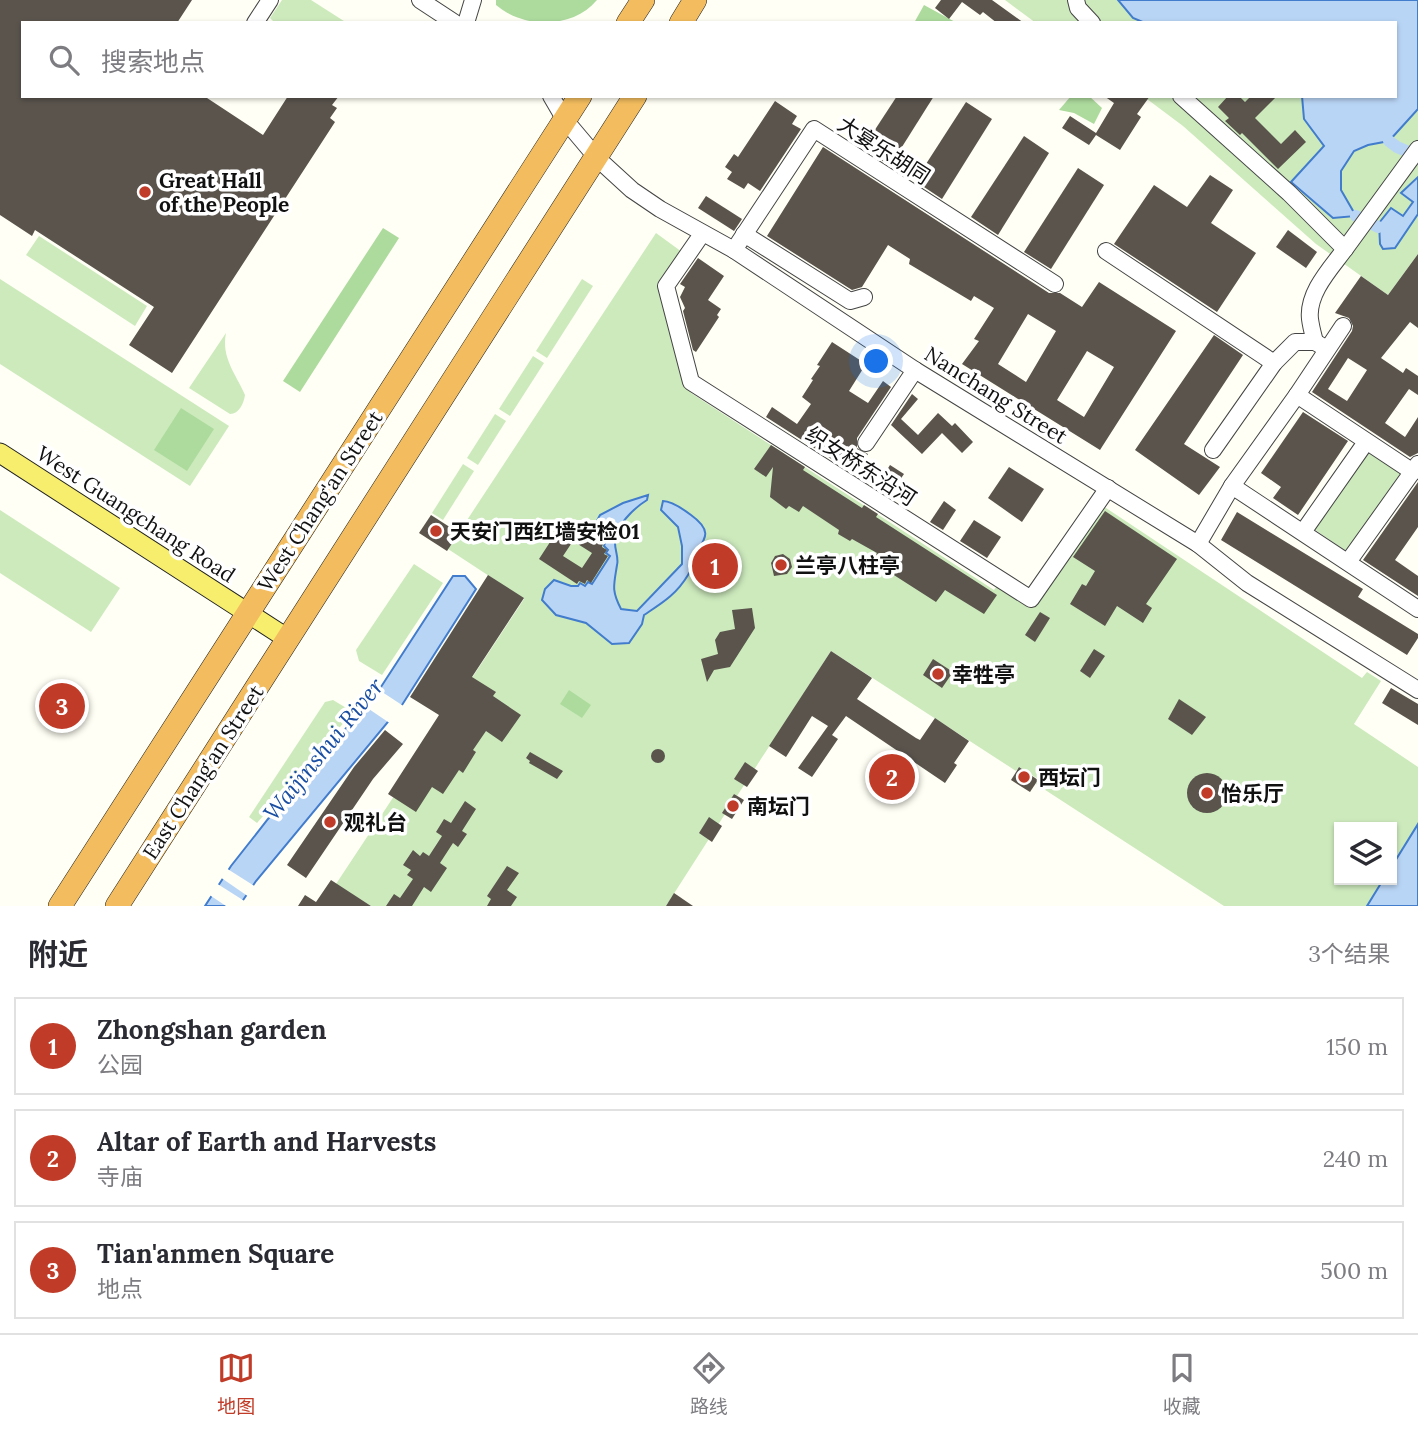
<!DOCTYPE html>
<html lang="zh">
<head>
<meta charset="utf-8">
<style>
	body { margin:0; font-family:Lora,"Noto Sans SC",serif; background:#f7f7f7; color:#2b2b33 }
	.controls { position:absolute; right:21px; bottom:21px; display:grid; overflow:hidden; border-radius:0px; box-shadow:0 2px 5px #0004 }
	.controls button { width:63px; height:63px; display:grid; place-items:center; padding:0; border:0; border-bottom:2px solid #e1e1e2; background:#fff; color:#2b2b33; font:35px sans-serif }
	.you { position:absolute; left:877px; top:362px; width:24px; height:24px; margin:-18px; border:5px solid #fff; border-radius:50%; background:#1a73e8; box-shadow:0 0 0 10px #1a73e833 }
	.badge { display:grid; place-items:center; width:46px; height:46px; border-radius:50%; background:#c13c28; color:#fff; font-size:23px; font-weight:700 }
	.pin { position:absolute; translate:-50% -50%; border:4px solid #fff; box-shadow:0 2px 7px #0006 }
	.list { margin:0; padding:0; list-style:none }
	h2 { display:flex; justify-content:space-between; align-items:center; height:91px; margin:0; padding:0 28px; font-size:30px }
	h2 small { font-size:23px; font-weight:400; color:#7c7c81 }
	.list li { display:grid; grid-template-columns:46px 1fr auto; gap:21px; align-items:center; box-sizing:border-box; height:98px; margin:0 14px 14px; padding:0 14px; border:2px solid #e1e1e2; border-radius:0px }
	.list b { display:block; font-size:26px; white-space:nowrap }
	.list p { margin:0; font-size:23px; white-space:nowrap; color:#7c7c81 }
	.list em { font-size:23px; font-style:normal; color:#7c7c81 }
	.icon { flex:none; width:38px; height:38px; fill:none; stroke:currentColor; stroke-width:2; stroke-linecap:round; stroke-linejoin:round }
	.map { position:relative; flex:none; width:1418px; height:906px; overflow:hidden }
	.search { position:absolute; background:#fff; box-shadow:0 2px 5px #0004; left:21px; right:21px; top:21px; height:77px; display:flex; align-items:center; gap:18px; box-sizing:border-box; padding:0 24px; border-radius:0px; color:#7c7c81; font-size:26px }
	.sheet { height:427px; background:#fff }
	nav { display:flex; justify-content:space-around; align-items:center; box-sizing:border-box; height:98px; border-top:2px solid #e1e1e2; background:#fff; font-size:19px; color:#7c7c81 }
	nav a { display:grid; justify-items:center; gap:4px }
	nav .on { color:#c13c28 }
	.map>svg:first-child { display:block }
	.green { fill:#cdeabd }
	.forest { fill:#addb9d }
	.water { fill:#b9d5f6; stroke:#417ccd; stroke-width:2 }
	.pier { fill:#fffff5 }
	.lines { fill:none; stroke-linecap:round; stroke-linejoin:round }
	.canal { stroke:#b9d5f6; stroke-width:12 }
	.building { fill:#5a544d; fill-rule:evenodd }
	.minor-casing { stroke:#444; stroke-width:18 }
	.major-casing { stroke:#222; stroke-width:21 }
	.highway-casing { stroke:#222; stroke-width:24 }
	.minor { stroke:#fff; stroke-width:16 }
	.major { stroke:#f7ee6d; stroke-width:19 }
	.highway { stroke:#f3bd5f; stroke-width:23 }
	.poi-dot { fill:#c13c28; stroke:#fff; stroke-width:2.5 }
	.labels { text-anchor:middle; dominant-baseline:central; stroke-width:7; stroke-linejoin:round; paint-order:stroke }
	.street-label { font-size:21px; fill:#111; stroke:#fff }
	.poi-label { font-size:21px; font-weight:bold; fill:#111; stroke:#fff; text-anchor:start }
	.water-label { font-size:23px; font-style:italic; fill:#194ea3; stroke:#fff }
</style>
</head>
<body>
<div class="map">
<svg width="1418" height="906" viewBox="0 0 1418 906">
	<rect width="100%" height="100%" fill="#fffff5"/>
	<g class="green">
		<path d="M282,0H311L347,23H275L270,18Z"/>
		<path d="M1005,0H1418V254L1388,295L1316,244L1183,126L1143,96H1395V23H1036Z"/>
		<path d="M656,233L682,252L663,282L691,393L994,590L1000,582L1033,604L1100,504L1362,678L1367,672L1381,681L1354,724L1418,767V824L1392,866V827H1339V880H1383L1367,906H1224L1036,784L1038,779L1019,767L1016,771L831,651L737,796L734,794L725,814L666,906H371L336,884L524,599L448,549Z"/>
		<path d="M39,236L147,306L135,326L26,255Z"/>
		<path d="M0,279L229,426L190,486L0,364Z"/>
		<path d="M582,279L593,286L547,358L536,351Z"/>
		<path d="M226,333C221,358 236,374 245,395C244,403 239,414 230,414L189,388Z"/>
		<path d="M533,356L544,363L510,416L499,409Z"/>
		<path d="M495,414L506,421L478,465L467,458Z"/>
		<path d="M1369,450L1405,475L1350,554L1314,529Z"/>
		<path d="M463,464L474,471L443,520L432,513Z"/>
		<path d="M0,510L120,588L91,632L0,573Z"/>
		<path d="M414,564L443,583L382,675L359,661L356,650Z"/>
		<path d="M333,700L353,712L257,823L249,817L325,702Z"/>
	</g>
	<g class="forest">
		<path d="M496,0H597C573,29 524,29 496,5Z"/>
		<path d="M924,5L957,23H914Z"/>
		<path d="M1071,96H1089L1102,108L1094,124L1074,113L1059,110Z"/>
		<path d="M383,228L399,238L300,392L283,381Z"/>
		<path d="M181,408L214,429L187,471L154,450Z"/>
		<path d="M569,690L591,705L582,718L560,704Z"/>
	</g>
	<g class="water">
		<path d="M1118,0H1418V109L1389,141L1368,145L1354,151L1341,171V190L1356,216L1333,218L1291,182L1324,146L1304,119L1302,96H1395V23H1145L1133,18Z"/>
		<path d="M1418,177V214L1395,248L1383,249L1380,244L1379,223L1391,208L1403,216L1413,202L1401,193Z"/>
		<path d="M648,495L647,500C634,508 614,527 615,543C615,551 619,558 617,565C614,585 611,590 621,609L637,611L682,564V546L678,527L661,510L663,501C672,501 683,509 691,515C720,536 697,543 690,565C687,574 693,567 688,575C676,595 662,603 644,615L642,624L629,643L612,644L586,623L556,615L542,600L545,589L554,580L571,586H578L580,583L585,586L588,582L592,584L610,556L606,553L608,550L604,546L605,543L590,534L600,515L623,503Z"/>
		<path d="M453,576H465L476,589L402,705L256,881L239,906H205L231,866L268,819L379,690Z"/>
		<path d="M1418,824V906H1367L1383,880H1392V866Z"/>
	</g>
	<g class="pier">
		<path d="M376,688L405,707L391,724L363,705Z"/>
		<path d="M226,868L256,887L249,897L220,877Z"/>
		<path d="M216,883L246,902L244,906H226L208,894Z"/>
	</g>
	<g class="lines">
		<g class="canal">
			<path d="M1389,141L1397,147L1418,156"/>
			<path d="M1356,216L1378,227"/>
		</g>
	</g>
	<g class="building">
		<path d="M0,0H192L177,23H23V96H204L263,135L288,96H339L332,105L337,108L330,118L335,122L172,373L129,345L154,307L35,230L32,236L0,215Z"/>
		<path d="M941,0H992L1024,23H997L983,12L980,15L962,2L949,19L935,8Z"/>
		<path d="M897,96H934L890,166L863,148Z"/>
		<path d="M1104,96H1150L1137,114L1141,117L1120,150L1096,135L1089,145L1062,128L1070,116L1096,133L1114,103Z"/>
		<path d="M1228,96H1239L1245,102L1251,96H1277L1255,118L1281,144L1295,130L1306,142L1278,169L1242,133L1240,135L1225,121L1229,118L1218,107Z"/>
		<path d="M775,101L797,116L792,124L801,129L760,191L748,183L744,189L727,179L732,172L725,167L734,154L738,157Z"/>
		<path d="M966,102L992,119L942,199L915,181Z"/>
		<path d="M1024,136L1049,153L998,235L971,217Z"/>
		<path d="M823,147L1049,293H1060L1082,307L1099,282L1176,331L1100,450L962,364L979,341L974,339L994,308L974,296L971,301L909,264L910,259L888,245L862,287L852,290L767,236ZM1028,314L1056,331L1026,382L998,364ZM1087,351L1114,367L1084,417L1057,400Z"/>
		<path d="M1078,168L1104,185L1051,269L1024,252Z"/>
		<path d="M1210,175L1233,190L1211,223L1256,253L1217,312L1114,244L1154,185L1187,207Z"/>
		<path d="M706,196L742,219L734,231L698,208Z"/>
		<path d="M1288,230L1317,252L1306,268L1276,247Z"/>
		<path d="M1418,254V328L1410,322L1381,358L1403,373L1406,368L1418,376V395L1409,389L1385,423L1405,437L1418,417V453L1410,457L1312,392L1352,331L1353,326L1349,318L1335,313L1361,276L1388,295ZM1348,358L1367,370L1347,401L1328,389Z"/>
		<path d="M698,258L724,276L708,300L721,309L717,315L719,317L696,352L693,350L683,311L685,308L680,297L685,287L680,284Z"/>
		<path d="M1214,335L1243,355L1184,444L1220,467L1199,495L1135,450Z"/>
		<path d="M832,342L866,364L849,391L868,403L883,381L891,387L857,438V448L868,454L856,471L835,457L833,460L766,417L772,407L797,424L811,404L802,397L813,380L811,379L820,366L817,365Z"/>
		<path d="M912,394L918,399L901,419L918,435L938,413L952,426L955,423L973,442L962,453L942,433L922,454L891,425Z"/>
		<path d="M1303,412L1348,441L1298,515L1273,498L1281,487L1261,473Z"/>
		<path d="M771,445L805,467L803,470L862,508L864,505L878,514L876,517L997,595L984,614L945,590L936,602L872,561L877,553L852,539L850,541L838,534L839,530L803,506L799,512L789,506L786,509L770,497L773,467L766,477L754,469Z"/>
		<path d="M890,465L904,474L889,496L876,487Z"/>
		<path d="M1009,467L1044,489L1022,522L988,498Z"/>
		<path d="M1418,482V527L1395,560L1418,576V596L1363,560Z"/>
		<path d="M944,501L956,510L943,530L930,522Z"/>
		<path d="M1105,511L1177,559L1146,604L1152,608L1143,623L1117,606L1105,626L1070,604L1082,584L1086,586L1095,571L1073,557Z"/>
		<path d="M1237,512L1363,589L1358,597L1418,634V638L1407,655L1221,540Z"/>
		<path d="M431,515L459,533L447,551L419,533Z"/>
		<path d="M565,519L603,544L602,547L607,550L604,554L608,556L591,583L587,580L585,584L579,581L577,584L539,559ZM573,541L592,553L582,568L563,556Z"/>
		<path d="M974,520L1001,537L987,558L960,541Z"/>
		<path d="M783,554L790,559L792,567L787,574L774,576L771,563L775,556Z"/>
		<path d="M488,575L524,598L472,677L496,692L493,696L521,715L502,742L486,731L473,750L476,752L463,773L459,770L443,794L432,787L416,812L388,794L439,715L410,697Z"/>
		<path d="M752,608L755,628L730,667L714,670L707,682L701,659L718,654L715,640L720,632L735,629L732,610Z"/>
		<path d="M1040,612L1050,618L1035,642L1025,635Z"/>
		<path d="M1094,649L1105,656L1090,678L1080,671Z"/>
		<path d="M831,651L872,678L857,699L916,738L920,740L935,718L969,741L954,763L957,765L945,783L846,716L832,735L838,739L812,777L798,768L828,726L812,716L786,757L769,746Z"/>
		<path d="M933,659L953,672L942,688L923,675Z"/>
		<path d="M1391,688L1418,704V725L1382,703Z"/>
		<path d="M1179,699L1206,717L1192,735L1168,719Z"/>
		<path d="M385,730L403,744L373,779L306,878L287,865L354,767Z"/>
		<circle cx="658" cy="756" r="7"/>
		<path d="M530,752L563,771L557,779L529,763L530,761L526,758Z"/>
		<path d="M745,762L758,771L747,787L734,779Z"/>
		<path d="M1019,767L1038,780L1030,792L1011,780Z"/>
		<circle cx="1207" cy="793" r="20"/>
		<path d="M734,794L744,800L732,819L722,813Z"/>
		<path d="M465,801L476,809L462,831L467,834L458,847L453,843L440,863L447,868L431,892L424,887L412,906H386L394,894L400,898L413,879L407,875L411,870L403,865L413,850L420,856L423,852L429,856L442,836L436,832L444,819L451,823Z"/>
		<path d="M709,817L722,826L712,842L699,833Z"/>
		<path d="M507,866L519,873L507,890L517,897L511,906H487L491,899L487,896Z"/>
		<path d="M331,880L371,906H298L305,895L316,902Z"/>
		<path d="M674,893L693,906H666Z"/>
	</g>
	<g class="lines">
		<g class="minor-casing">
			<g id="minor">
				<path d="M420,0L455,23"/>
				<path d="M1076,0L1078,8L1092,23"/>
				<path d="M255,23L270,0"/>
				<path d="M466,23L473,0"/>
				<path d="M551,96L565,120L597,158L632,190L660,209L734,250L915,370L1198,544L1247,583L1418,690"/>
				<path d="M1181,96L1289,193L1345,249L1418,149"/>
				<path d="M702,234L666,286L691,382L1031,599L1108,488"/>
				<path d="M744,234L850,301L864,297"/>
				<path d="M734,250L814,129L1055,284"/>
				<path d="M1106,251L1274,363"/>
				<path d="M1315,342C1313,334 1311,327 1310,319C1307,293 1331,268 1345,249"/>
				<path d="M1297,395L1413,472"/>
				<path d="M866,443L915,370"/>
				<path d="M1213,450L1274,363L1295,342H1315L1327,349"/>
				<path d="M1232,486L1418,609"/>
				<path d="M1303,532L1366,442"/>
				<path d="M1198,544L1232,486L1297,395L1343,326"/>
				<path d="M1348,562L1418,464"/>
			</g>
		</g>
		<g class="major-casing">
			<path id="major" d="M0,453L288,639"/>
		</g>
		<g class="highway-casing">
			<g id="highway">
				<path d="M628,23L643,0"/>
				<path d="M681,23L695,0"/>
				<path d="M60,906L580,96"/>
				<path d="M117,906L635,96"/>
			</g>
		</g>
		<use href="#minor" class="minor"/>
		<use href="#major" class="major"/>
		<use href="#highway" class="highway"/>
	</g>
	<g class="poi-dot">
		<circle cx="145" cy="192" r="7"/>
		<circle cx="436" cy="531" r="7"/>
		<circle cx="781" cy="565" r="7"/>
		<circle cx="938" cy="674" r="7"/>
		<circle cx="1024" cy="777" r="7"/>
		<circle cx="1207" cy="793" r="7"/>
		<circle cx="733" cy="806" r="7"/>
		<circle cx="330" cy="822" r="7"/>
	</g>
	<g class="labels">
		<g class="street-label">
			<text transform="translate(884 150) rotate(33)">大宴乐胡同</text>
			<text transform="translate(996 395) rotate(32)">Nanchang Street</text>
			<text transform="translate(861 466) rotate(33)">织女桥东沿河</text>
			<text transform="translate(320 501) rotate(-57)">West Chang'an Street</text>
			<text transform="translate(136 514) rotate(33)">West Guangchang Road</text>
			<text transform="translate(203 772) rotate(-57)">East Chang'an Street</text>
		</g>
		<g class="poi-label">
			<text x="159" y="180">Great Hall<tspan x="159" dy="24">of the People</tspan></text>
			<text x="450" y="531">天安门西红墙安检01</text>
			<text x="795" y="565">兰亭八柱亭</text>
			<text x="952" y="674">幸牲亭</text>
			<text x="1038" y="777">西坛门</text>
			<text x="1221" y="793">怡乐厅</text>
			<text x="747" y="806">南坛门</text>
			<text x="344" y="822">观礼台</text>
		</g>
		<g class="water-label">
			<text transform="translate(323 749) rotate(-51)">Waijinshui River</text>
		</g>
	</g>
</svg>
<div class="controls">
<button><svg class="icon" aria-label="layers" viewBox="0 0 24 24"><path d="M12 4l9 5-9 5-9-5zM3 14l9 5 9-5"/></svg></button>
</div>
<div class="you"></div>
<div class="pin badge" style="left:715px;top:566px">1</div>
<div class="pin badge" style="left:892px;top:777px">2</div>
<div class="pin badge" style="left:62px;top:706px">3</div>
<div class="search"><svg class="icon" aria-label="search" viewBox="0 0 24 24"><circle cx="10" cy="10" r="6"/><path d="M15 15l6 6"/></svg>搜索地点</div>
</div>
<section class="sheet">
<h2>附近<small>3个结果</small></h2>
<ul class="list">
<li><span class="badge">1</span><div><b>Zhongshan garden</b><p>公园</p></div><em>150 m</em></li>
<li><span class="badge">2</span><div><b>Altar of Earth and Harvests</b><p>寺庙</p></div><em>240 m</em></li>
<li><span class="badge">3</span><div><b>Tian'anmen Square</b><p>地点</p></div><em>500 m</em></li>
</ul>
</section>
<nav>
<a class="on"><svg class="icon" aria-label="map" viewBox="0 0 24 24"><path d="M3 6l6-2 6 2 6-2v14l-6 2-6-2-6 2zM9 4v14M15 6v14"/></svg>地图</a>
<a><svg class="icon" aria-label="directions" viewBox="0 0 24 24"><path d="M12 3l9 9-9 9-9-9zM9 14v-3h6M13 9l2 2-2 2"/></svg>路线</a>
<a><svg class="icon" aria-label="saved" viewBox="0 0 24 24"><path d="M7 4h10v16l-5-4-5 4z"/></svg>收藏</a>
</nav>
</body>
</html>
